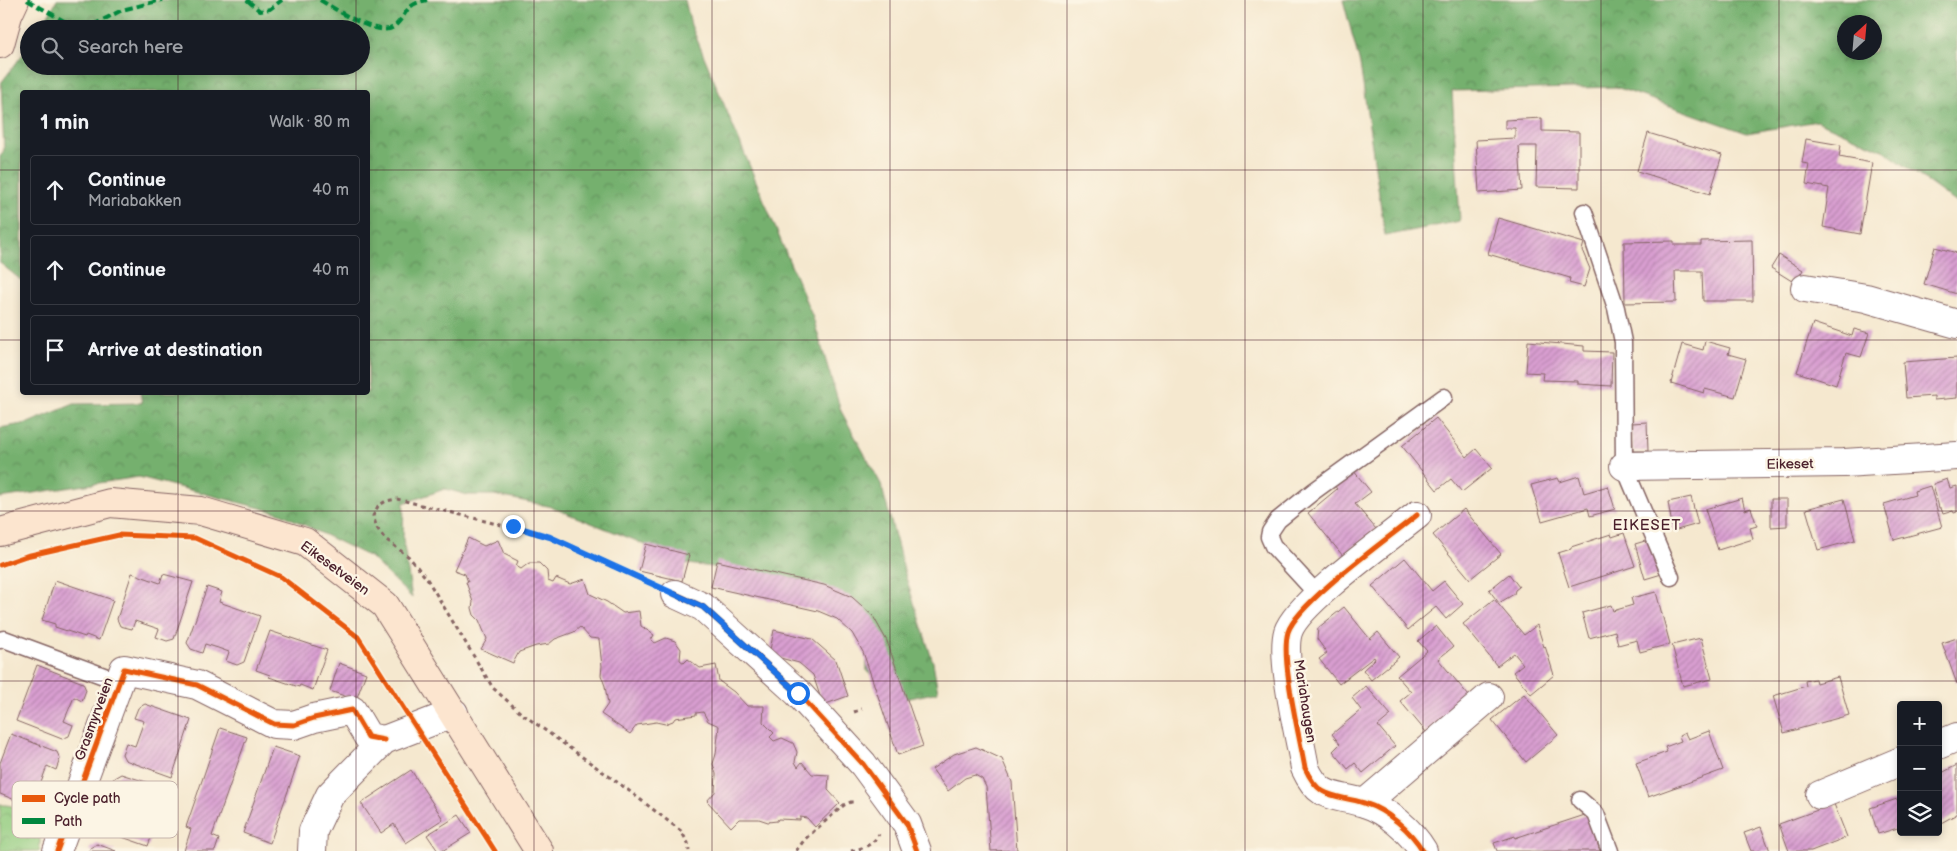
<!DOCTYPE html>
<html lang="en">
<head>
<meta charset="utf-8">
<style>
	body { margin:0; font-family:"Balsamiq Sans",sans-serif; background:#20242c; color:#f1f3f6 }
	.controls { position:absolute; right:15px; bottom:15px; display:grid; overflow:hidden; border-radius:5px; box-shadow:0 2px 8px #0003 }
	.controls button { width:45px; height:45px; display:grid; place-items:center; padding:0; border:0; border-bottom:1px solid #363941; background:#171b24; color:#f1f3f6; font:25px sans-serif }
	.compass { position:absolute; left:1837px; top:15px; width:45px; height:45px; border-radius:50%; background:#171b24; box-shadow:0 2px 8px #0003; rotate:26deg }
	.stop { position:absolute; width:15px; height:15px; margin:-11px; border:4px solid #1a73e8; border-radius:50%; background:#fff }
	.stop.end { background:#1a73e8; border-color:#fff; box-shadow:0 1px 5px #0008 }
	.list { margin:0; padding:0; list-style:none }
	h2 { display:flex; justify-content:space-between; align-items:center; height:65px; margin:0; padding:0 20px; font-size:21px }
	h2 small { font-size:16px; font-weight:400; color:#9ea1a6 }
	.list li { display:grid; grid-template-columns:32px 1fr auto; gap:15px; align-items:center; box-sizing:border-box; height:70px; margin:0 10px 10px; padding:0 10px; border:1px solid #363941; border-radius:5px }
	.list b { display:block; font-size:19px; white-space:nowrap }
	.list p { margin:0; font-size:16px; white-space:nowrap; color:#9ea1a6 }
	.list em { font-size:16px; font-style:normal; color:#9ea1a6 }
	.icon { flex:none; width:28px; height:28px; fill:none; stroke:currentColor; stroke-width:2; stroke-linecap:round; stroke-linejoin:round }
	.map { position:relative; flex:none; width:1957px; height:851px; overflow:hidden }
	.search { position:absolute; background:#171b24; box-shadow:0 2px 8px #0003; left:20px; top:20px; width:350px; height:55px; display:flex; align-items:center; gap:12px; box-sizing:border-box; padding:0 18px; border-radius:28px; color:#9ea1a6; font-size:19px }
	.panel { position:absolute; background:#171b24; box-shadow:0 2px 8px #0003; left:20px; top:90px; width:350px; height:305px; border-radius:5px }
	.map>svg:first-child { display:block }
	.forest { fill:url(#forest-crowns); stroke:#60684c; fill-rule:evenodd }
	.park { fill:url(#park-crowns); stroke:#6e7655 }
	.building { fill:url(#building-hatch) }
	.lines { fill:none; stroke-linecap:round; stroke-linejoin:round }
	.lane-casing { stroke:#866564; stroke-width:19 }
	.street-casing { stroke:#866564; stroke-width:30 }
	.secondary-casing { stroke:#866564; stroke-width:30 }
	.path { stroke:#866564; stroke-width:3; stroke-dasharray:4 4; stroke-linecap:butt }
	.lane { stroke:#fff; stroke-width:16 }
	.street { stroke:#fff; stroke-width:28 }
	.secondary { stroke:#fce5cf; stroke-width:28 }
	.quiet { stroke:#00873e; stroke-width:4; stroke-dasharray:8 4; stroke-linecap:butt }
	.cycleway-casing { stroke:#fcf5e5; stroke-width:8 }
	.cycleway { stroke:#e8590c; stroke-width:5 }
	.route { stroke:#1a73e8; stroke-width:6 }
	.grid { fill:none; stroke:#4a1f2b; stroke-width:1; stroke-opacity:0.55 }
	.labels { text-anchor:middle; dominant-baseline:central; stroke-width:5; stroke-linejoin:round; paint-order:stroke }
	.street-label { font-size:14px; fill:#4a1f2b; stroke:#fcf5e5 }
	.neighbourhood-label { font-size:15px; letter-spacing:1px; fill:#4a1f2b; stroke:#fcf5e5 }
	.key { fill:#fcf5e5; stroke:#c7b5ad; stroke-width:1 }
	.key-label { font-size:14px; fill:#4a1f2b }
</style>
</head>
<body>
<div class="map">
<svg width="1957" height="851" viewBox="0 0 1957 851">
	<defs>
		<pattern id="forest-crowns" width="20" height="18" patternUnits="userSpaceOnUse" patternTransform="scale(1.25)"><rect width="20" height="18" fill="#75b06e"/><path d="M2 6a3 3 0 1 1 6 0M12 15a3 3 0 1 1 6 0" fill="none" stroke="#628f5b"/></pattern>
		<pattern id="park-crowns" width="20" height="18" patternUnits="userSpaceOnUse" patternTransform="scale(1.25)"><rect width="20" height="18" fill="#92cc7f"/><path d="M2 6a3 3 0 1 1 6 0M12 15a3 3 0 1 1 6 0" fill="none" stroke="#7faf6e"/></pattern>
		<pattern id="building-hatch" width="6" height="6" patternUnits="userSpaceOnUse" patternTransform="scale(1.25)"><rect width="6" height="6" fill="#d99fd1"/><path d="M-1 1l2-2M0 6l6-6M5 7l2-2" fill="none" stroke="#b281aa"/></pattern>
	</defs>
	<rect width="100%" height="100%" fill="#fcf5e5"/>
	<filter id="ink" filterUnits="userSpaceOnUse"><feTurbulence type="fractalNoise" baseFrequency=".02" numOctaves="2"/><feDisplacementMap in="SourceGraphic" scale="10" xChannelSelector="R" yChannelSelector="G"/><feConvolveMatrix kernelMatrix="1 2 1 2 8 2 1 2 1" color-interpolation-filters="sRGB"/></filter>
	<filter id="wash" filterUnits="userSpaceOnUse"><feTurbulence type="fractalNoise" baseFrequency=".0096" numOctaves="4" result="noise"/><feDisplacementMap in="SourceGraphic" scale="20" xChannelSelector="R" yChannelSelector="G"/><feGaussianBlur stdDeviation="1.12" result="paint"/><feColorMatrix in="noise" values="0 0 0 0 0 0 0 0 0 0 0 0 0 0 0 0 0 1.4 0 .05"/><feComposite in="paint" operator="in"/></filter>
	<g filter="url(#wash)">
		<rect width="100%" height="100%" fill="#f5e8cf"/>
		<g class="forest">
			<path d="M57,0H685L691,25L813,318L841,411L881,484L907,581L933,662L938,692L901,700L867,671L865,608L813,582L756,572L687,564L632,539L548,506L494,495H468L445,489L404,503L403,539L412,598L370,557L280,513L139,477L0,498V428L28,423L74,404L142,403L140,392H368V92H22V281L0,263V157L4,150L1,83L29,46V66H361V29H40Z"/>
			<path d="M1343,0H1957V203L1883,150L1817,121L1747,133L1616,87L1452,91L1460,221L1385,236L1360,64ZM1844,22H1874V52H1844Z"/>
		</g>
		<path class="park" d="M0,805C24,803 45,827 39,851H0Z"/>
		<g id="blocks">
			<g class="building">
				<path d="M1542,118V131L1579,132V188L1536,187L1537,146H1519L1522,190L1479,193L1476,140L1515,138V128H1505V120Z"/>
				<path d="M1648,133L1722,155L1710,194L1637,171Z"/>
				<path d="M1806,139L1841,145L1839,157L1872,163L1860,234L1823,227L1829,188L1806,184L1809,164L1802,163Z"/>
				<path d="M1498,218L1584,243L1582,250L1590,269L1584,287L1569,283L1570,278L1488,254Z"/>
				<path d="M1752,240L1753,301H1703L1702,271H1675L1676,302L1625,303L1624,242L1674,241V245H1701V241Z"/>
				<path d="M1935,247L1957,253V294L1924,284Z"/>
				<path d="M1779,255L1803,270L1795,283L1771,268Z"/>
				<path d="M1813,323L1852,336L1854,329L1869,333L1861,357L1846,353L1836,385L1797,372Z"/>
				<path d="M1528,341L1584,346V351L1612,352L1611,386L1578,384V381L1542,380L1543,373L1526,372Z"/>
				<path d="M1705,341L1730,348L1728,354L1746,359L1735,397L1705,389L1704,393L1671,383L1682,344L1703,350Z"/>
				<path d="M1957,358V398L1934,400V396L1906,398L1903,362Z"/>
				<path d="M1436,418L1467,457L1476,449L1492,468L1462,492L1451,479L1437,490L1402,446Z"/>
				<path d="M1647,422L1648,451H1633L1632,423Z"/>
				<path d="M1353,470L1371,492L1355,504L1376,529L1343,556L1308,513L1337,489L1334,485Z"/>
				<path d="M1579,476L1584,493L1608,486L1615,509L1590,516L1588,508L1542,521L1531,485L1558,478L1560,482Z"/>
				<path d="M1947,479L1950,488L1957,486V512L1954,513L1953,511L1943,514L1941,508H1939L1933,484Z"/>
				<path d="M1930,486L1942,527L1894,540L1884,504L1915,495L1914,491Z"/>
				<path d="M1691,497L1698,524L1673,531L1668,502Z"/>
				<path d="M1742,498L1745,510L1751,508L1757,526L1750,528L1753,539L1718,550L1705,509Z"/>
				<path d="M1771,499H1787V526L1771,527Z"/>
				<path d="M1844,499L1855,540L1818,550L1806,509Z"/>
				<path d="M1464,509L1501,554L1470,579L1433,535Z"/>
				<path d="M1624,533L1635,566L1569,587L1558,553L1571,549V547L1611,534L1612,537Z"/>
				<path d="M468,538L484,546L498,540L504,554L518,561L516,566L521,569L529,563H539L547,571L548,581L553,583L556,578L570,584L585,579L590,594L607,602L623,613L639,611L641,626L654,635L651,640L655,643L666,638L675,641L681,649L680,660L684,663L688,659L700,668L716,665L719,681L734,692L747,706H764L763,722L774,733L770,737L774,741L782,738L793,743L797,752L795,762L798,767L802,762L812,774L829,775L828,790L840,803L815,827L807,818L800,817V820L778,819L777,821L768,822L759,819H739L731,827L707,801L715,792L716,774L713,764L716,754L719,726L708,721L703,712L696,713V715L675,718L673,721L665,724L656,722L637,725L630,734L601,714L608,704L605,686L601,675L602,666L599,639L590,638L580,627L574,632L555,639L549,644L536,646L519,652L513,663L481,649L487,639L479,620L474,615L472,608L473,602L466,582H468L465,574L454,570Z"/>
				<path d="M1655,538L1665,573L1645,579L1635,544Z"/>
				<path d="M646,544L689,555L682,581L639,571Z"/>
				<path d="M1405,558L1432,591L1444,581L1463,604L1446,619L1436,607L1408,630L1372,586Z"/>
				<path d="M717,561L824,585L852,597L873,616L887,641L923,746L898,755L863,652L852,633L837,619L818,611L711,587Z"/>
				<path d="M132,573L160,583L163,574L193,582L174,639L167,641L156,637L159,629L135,621L132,629L120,626L117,619Z"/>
				<path d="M1509,574L1519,587L1515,590L1514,594L1499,603L1489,590Z"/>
				<path d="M55,580L113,600L99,640L86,635L85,637L55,627V624L42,620Z"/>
				<path d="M207,587L222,592L219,602L260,616L244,662L237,665L226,661L229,652L218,648L205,644L202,653L191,649L187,643Z"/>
				<path d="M1656,592L1670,644L1640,652L1637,640L1618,645L1615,631L1589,638L1582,613L1611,605L1613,611L1633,605L1631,598Z"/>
				<path d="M1494,599L1524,635L1537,625L1544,647L1545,646L1554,675L1531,694L1513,672L1523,664L1514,653L1497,666L1463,624Z"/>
				<path d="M1344,607L1370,639L1378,632L1399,657L1371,680L1363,670L1375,659L1374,657L1339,684L1319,659L1327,653L1317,639L1318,628Z"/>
				<path d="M1436,626L1453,647L1438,659L1469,696L1426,732L1400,701L1411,692L1397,676L1427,651L1418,641Z"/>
				<path d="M774,630L812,639L836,660L848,696L823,705L813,675L799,663L769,655Z"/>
				<path d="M270,631L327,650L313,690L300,685L299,687L269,677L270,675L256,670Z"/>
				<path d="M1701,638L1712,679L1683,686L1672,645Z"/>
				<path d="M1957,638V684L1942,643Z"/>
				<path d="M339,663L366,673L356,700L330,691Z"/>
				<path d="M37,665L83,683L86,690L82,701L74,697L64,721L73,725L69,736L62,739L16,721Z"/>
				<path d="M1838,677L1849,715L1784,733L1773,696L1806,686L1805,681L1815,679L1816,683Z"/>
				<path d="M1366,686L1391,715L1378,726L1395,746L1363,773L1355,763L1348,769L1333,751L1340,744L1332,734L1361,710L1352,698Z"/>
				<path d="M1524,694L1558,735L1526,762L1492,720Z"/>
				<path d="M145,704L191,720L172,777L125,760L122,754L126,743L135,746L144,721L134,718L138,708Z"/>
				<path d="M220,728L247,737L212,836L219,839L215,851H184L191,829L186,827Z"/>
				<path d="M1709,731L1723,770L1648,797L1636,763L1667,752L1665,747L1681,741L1679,736L1685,733L1688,739Z"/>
				<path d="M11,734L57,752L60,759L56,770L47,766L38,791L46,794L42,805L36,808L0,794V763Z"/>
				<path d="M273,747L300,756L270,843L243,833Z"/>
				<path d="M976,747L1002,759L1012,782L1017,850L991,851L986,787L982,779L975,775L965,778L948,791L932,769L954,754Z"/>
				<path d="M1957,765V814L1941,823L1938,817V775Z"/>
				<path d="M411,770L443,819L406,843L394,824L381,833L361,803Z"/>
				<path d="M121,774L168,789L148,846L102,830L99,823L103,813L111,816L120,791L111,788L114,778Z"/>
				<path d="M1897,799L1901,809V827L1878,834L1870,808Z"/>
				<path d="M1834,804L1847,837L1811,851H1789L1779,824Z"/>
				<path d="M1588,814L1600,851H1497L1494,843L1515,836V838Z"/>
				<path d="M459,815L471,833L442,851H438L427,835Z"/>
				<path d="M1761,827L1770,851H1751L1744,833Z"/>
				<path d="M97,844L116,851H89L90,848Z"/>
			</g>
		</g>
	</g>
	<g filter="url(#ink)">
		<use href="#blocks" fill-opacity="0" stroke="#866564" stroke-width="1"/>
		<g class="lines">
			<g class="lane-casing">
				<g id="lane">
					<path d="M1584,212L1616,308L1623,342L1624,466L1671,577"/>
					<path d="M1318,595L1273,546L1269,537L1270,532L1278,520L1314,491L1444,397"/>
					<path d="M0,640L4,639L120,682"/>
					<path d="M1580,800L1596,814L1610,851"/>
				</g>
			</g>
			<g class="street-casing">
				<g id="street">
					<path d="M1805,288L1866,298L1957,324"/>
					<path d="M1624,466L1844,463L1957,456"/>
					<path d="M1417,515C1390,537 1297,603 1288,632C1280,659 1300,738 1305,768C1320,801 1335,794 1364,803C1387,810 1411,831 1423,851"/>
					<path d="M675,594L703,607L798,693L863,764L907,824L917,851"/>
					<path d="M1938,745L1957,737"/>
					<path d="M1820,795L1901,761"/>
					<path d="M1365,803L1489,697"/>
					<path d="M57,851L124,669L197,685L274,724L294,725L314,718L352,710L368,737L384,740"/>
					<path d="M312,851L313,831L330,795L384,740L454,713"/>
				</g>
			</g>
			<g class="secondary-casing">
				<g id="secondary">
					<path d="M0,44L8,15L15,0"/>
					<path d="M0,532L110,503L201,511L305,542L385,605L539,851"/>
				</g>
			</g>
			<g class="path">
				<path d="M650,583L549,537L397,499L386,501L378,506L373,516L377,528L384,538L409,557L427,579L493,688L521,713L624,787L681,831L688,843L689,851"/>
				<path d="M854,712L862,709"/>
				<path d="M796,851L805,839L844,805L851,802H856"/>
				<path d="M851,851C863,848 872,846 879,834"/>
			</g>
			<use href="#lane" class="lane"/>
			<use href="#street" class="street"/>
			<use href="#secondary" class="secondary"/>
			<g class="quiet">
				<path d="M27,0L66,22L84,26L93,25L122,10L162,0"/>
				<path d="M247,0L260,11L270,9L282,0"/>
				<path d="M320,0C334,8 381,40 395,26C409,12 404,5 427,0"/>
			</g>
			<g class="cycleway-casing">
				<g id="cycleway">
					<path d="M1417,515C1390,537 1297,603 1288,632C1280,659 1300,738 1305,768C1320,801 1335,794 1364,803C1387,810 1411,831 1423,851"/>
					<path d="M0,565L26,556L119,535L195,538L281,577L358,637L495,851"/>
					<path d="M675,594L703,607L798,693L863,764L907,824L917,851"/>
					<path d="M57,851L124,669L197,685L274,724L294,725L314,718L352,710L368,737L384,740"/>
				</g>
			</g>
			<use href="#cycleway" class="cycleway"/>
		</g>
	</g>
	<g class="lines" filter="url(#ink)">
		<path class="route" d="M513,526L550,537L703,607L798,693"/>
	</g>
	<path class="grid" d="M178,0V29M356,0V29M534,0V851M712,0V851M890,0V851M1067,0V851M1245,0V851M1423,0V851M1601,0V851M1779,0V851M178,66V92M356,66V92M0,170H22M368,170H1957M0,340H22M368,340H1957M178,392V851M356,392V851M0,511H1957M0,681H1957"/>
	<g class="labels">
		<g class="street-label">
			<text transform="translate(1790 464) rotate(-1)">Eikeset</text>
			<text transform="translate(335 568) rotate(36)">Eikesetveien</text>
			<text transform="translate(1305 701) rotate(81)">Mariahaugen</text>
			<text transform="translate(94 719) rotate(-70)">Grasmyrveien</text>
		</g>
		<g class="neighbourhood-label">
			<text x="1647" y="525">EIKESET</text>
		</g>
	</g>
	<rect x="12" y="781" width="166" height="57" rx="8" class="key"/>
	<rect x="22" y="795" width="23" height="7" fill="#e8590c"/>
	<rect x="22" y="818" width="23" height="6" fill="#00873e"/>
	<g class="key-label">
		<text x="54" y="803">Cycle path</text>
		<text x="54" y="826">Path</text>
	</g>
</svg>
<div class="controls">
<button>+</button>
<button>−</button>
<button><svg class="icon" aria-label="layers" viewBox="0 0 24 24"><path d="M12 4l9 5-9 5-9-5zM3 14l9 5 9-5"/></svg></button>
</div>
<svg class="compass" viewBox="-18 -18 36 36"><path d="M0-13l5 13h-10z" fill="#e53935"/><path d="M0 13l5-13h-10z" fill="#9ea1a6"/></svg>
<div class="stop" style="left:798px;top:693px"></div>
<div class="stop end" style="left:513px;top:526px"></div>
<div class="search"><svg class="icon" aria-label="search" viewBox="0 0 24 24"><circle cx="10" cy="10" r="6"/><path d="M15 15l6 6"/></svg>Search here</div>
<section class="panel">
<h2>1 min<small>Walk · 80 m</small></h2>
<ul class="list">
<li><svg class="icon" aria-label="ahead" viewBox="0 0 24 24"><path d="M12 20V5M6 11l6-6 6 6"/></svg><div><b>Continue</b><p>Mariabakken</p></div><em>40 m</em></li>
<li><svg class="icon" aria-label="ahead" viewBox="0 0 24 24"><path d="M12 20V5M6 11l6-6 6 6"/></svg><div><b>Continue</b></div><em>40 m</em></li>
<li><svg class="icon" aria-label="arrive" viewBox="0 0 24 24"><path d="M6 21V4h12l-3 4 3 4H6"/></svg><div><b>Arrive at destination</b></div></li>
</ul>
</section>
</div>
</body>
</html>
